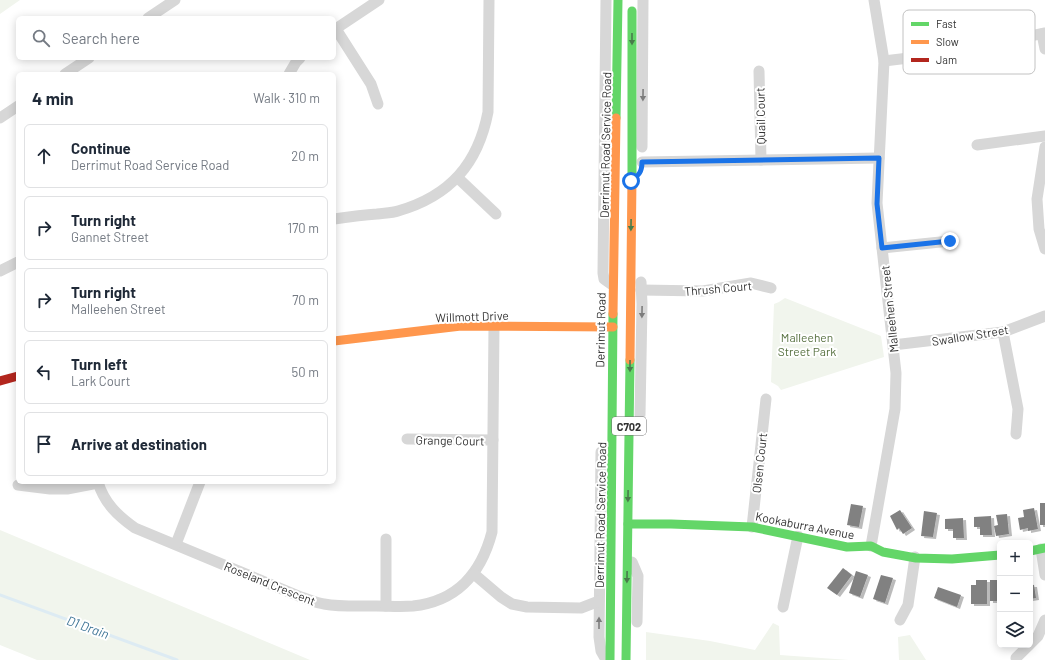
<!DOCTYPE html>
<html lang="en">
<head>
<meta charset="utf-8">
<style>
	body { margin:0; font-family:Barlow,sans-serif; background:#f2f2f3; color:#1f2937 }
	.controls { position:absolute; right:12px; bottom:12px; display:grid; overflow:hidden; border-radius:6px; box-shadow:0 2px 10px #0003 }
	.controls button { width:36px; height:36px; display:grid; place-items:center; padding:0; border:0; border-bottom:1px solid #e0e1e3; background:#fff; color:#1f2937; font:20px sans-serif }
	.stop { position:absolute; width:12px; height:12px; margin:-9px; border:3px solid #1a73e8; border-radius:50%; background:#fff }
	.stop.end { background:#1a73e8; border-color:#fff; box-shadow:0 1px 4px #0008 }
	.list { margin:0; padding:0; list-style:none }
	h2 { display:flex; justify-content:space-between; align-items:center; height:52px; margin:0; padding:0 16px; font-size:17px }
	h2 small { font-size:13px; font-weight:400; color:#747a83 }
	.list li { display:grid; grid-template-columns:26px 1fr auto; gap:12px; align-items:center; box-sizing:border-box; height:64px; margin:0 8px 8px; padding:0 8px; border:1px solid #e0e1e3; border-radius:6px }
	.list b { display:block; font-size:15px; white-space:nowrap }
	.list p { margin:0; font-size:13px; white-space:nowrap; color:#747a83 }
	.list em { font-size:13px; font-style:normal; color:#747a83 }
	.icon { flex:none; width:22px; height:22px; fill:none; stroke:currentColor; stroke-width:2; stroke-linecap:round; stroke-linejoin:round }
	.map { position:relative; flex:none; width:1045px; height:660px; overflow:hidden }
	.search { position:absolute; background:#fff; box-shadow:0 2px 10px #0003; left:16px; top:16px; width:320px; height:44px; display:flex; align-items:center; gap:10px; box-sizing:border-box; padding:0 14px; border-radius:6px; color:#747a83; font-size:15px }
	.panel { position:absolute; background:#fff; box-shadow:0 2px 10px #0003; left:16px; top:72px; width:320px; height:412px; border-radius:6px }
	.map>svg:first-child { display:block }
	.green { fill:#f1f5ed }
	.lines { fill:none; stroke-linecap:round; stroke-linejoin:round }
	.stream { stroke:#ddebf3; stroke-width:3 }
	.building { fill:#818181; filter:url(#shadow) }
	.street { stroke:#d7d7d7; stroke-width:11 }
	.fast { stroke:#63d668; stroke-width:9 }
	.slow { stroke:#ff974d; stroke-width:9 }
	.jam { stroke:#b3261e; stroke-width:9 }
	.oneway { fill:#497c4b }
	.oneway2 { fill:#7d7d7d }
	.route { stroke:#1a73e8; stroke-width:5 }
	.labels { text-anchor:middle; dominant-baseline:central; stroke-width:4; stroke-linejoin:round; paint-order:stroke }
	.shield { fill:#fff; stroke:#707070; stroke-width:1 }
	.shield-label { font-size:11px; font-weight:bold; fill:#333 }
	.street-label { font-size:12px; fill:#333; stroke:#fff }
	.park-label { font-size:12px; fill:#56703f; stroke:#fff }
	.water-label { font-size:13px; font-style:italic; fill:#3f7597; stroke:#fff }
	.key { fill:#fff; stroke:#c2c2c2; stroke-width:1 }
	.key-label { font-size:11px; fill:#333 }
</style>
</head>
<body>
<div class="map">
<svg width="1045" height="660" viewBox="0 0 1045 660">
	<defs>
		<filter id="shadow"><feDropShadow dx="3" dy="2" stdDeviation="0" flood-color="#0004"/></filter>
	</defs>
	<rect width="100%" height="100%" fill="#fff"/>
	<g class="green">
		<path d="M0,0H20L0,14Z"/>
		<path d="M785,298L881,336L884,357L781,390L778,386L771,382L774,304L779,302Z"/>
		<path d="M0,530L310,660H346H37L0,645Z"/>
		<path d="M773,623L779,626L780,655L849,660H646V632L710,641L755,650Z"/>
		<path d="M910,635L926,660H899L898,637Z"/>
	</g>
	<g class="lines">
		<path class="stream" d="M0,595L177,660"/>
	</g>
	<g class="building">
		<rect x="1040" y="503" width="5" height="22"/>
		<path d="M851,504L863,506L859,527L847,525Z"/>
		<path d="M1034,508L1038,529L1028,531V528L1020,530L1018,518L1024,517L1023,510Z"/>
		<path d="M900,510L912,528L903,534L899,528L897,530L890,516Z"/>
		<path d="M924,511L937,513L933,537L921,536Z"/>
		<path d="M1007,514L1009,534L996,536L994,526L998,525L996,515Z"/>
		<path d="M991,516L992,535H980V527H974V517Z"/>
		<path d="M963,518L964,538H953V529H945V519Z"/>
		<path d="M843,568L852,575L837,595L827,588Z"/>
		<path d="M856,571L868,575L860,597L849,593Z"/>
		<path d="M881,575L893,578L885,603L873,599Z"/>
		<path d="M976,580H987V604H971V585H976Z"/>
		<rect x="990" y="580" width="10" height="21"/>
		<path d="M1030,582L1031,585H1034L1036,598L1030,599Z"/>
		<path d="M938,587L961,595L957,607L934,598Z"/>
	</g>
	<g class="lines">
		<g class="street">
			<path d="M606,0L603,273L604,279L611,284"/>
			<path d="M148,18L175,0"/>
			<path d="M336,29L371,84L378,104"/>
			<path d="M334,30L379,0"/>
			<path d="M1042,34L1045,49"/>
			<path d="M884,61L950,53L1045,33"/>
			<path d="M759,71L761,160"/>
			<path d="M65,74L89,58"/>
			<path d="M289,74L296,62L300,58"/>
			<path d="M0,118L18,106"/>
			<path d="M977,145L1045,136"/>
			<path d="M642,147L643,0"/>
			<path d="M1045,147L1037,199L1039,229L1045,249"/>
			<path d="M642,162L879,158"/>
			<path d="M458,178L496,214"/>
			<path d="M334,219C348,217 363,215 377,214C384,213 392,213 398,211C450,196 478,164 488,112L489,0"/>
			<path d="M882,248L950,241"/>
			<path d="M0,271L18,262"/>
			<path d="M641,290L703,291L751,283L771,288"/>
			<path d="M1003,332L1018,409L1016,434"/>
			<path d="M893,345L1003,332L1045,316"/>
			<path d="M640,415L642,304L641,282"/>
			<path d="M407,439L493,440"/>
			<path d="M601,452L599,637L601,651L605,658"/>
			<path d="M98,482C104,503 118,516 135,528L301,597C308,599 316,603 324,604C341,607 359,606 376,606C388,606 401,607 413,606C457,601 481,574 492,532L494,326"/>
			<path d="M18,485L50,489H67L98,483"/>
			<path d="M752,527L766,399"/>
			<path d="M176,544L200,482"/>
			<path d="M871,546L895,409L896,373L877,203L884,61L874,0"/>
			<path d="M1041,549L1045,575"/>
			<path d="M632,562L638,576L637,622"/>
			<path d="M474,574L501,597L512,604L527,607L581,608L599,601"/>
			<path d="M386,606V539"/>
			<path d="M783,607L798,536"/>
			<path d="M900,620L908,605L915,557"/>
			<path d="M1030,644L1038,636L1045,620"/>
			<path d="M1016,658L1029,645"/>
		</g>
		<g class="fast">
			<path d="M632,11V177"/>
			<path d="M616,118L618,0"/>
			<path d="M628,524H671L752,527L847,547L871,546L883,552L916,558L952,559L1000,555"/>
			<path d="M1030,551L1045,548"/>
			<path d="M610,660L613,314"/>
			<path d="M626,660L630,360"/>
		</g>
		<g class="slow">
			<path d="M613,314L616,118"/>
			<path d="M334,341L461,326L613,327"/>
			<path d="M630,360L632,177"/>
		</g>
		<path class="jam" d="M0,381L18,376"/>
	</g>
	<defs><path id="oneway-solid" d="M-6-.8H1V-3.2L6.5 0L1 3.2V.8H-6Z"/></defs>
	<g class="oneway">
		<use href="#oneway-solid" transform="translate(632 39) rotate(90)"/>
		<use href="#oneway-solid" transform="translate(631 225) rotate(91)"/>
		<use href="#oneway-solid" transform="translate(630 366) rotate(90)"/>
		<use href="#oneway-solid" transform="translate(628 496) rotate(91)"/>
		<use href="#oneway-solid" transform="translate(627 577) rotate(91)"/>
	</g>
	<g class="oneway2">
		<use href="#oneway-solid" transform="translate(643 95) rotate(91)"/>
		<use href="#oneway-solid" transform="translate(642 312) rotate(91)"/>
		<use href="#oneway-solid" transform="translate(599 623) rotate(-90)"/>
	</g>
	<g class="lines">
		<path class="route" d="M631,181C639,175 642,172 642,162L879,158L877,204L882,248L950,241"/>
	</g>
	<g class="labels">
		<rect class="shield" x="612" y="417" width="34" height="18" rx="3"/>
		<g class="shield-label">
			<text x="629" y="426">C702</text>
		</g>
		<g class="street-label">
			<text transform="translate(760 116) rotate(-91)">Quail Court</text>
			<text transform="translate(605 145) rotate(-89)">Derrimut Road Service Road</text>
			<text transform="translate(718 288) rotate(-5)">Thrush Court</text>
			<text transform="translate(889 309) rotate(-96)">Malleehen Street</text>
			<text transform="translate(472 316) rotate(-2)">Willmott Drive</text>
			<text transform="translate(600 330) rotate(-89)">Derrimut Road</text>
			<text transform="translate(970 335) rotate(-9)">Swallow Street</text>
			<text transform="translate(450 440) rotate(1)">Grange Court</text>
			<text transform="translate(759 463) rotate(-84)">Olsen Court</text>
			<text transform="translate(600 515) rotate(-89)">Derrimut Road Service Road</text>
			<text transform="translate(805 525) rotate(11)">Kookaburra Avenue</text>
			<text transform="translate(270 583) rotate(22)">Roseland Crescent</text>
		</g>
		<g class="park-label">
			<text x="807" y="337">Malleehen<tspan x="807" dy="14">Street Park</tspan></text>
		</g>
		<g class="water-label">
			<text transform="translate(88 627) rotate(20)">D1 Drain</text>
		</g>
	</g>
	<rect x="903" y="10" width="132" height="64" rx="6" class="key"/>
	<rect x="911" y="22" width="18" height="4" fill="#63d668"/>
	<rect x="911" y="40" width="18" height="4" fill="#ff974d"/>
	<rect x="911" y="58" width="18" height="4" fill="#b3261e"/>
	<g class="key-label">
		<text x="936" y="28">Fast</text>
		<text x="936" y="46">Slow</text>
		<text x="936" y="64">Jam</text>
	</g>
</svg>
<div class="controls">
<button>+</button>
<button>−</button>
<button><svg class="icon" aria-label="layers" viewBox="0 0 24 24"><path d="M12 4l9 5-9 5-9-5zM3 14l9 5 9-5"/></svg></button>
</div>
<div class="stop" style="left:631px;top:181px"></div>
<div class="stop end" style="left:950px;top:241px"></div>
<div class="search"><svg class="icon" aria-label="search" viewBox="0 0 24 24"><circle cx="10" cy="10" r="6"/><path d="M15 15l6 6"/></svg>Search here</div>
<section class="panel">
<h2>4 min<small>Walk · 310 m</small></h2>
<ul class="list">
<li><svg class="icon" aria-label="ahead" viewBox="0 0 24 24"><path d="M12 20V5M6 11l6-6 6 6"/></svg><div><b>Continue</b><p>Derrimut Road Service Road</p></div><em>20 m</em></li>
<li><svg class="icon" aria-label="right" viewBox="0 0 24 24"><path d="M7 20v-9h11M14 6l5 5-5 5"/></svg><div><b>Turn right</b><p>Gannet Street</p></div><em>170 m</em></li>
<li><svg class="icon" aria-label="right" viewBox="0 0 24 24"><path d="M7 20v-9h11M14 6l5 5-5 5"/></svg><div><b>Turn right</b><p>Malleehen Street</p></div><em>70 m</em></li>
<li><svg class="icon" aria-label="left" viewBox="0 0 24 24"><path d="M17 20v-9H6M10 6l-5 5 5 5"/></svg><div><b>Turn left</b><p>Lark Court</p></div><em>50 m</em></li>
<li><svg class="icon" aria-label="arrive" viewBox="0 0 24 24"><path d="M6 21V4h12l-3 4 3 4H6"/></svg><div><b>Arrive at destination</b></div></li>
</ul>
</section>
</div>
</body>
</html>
